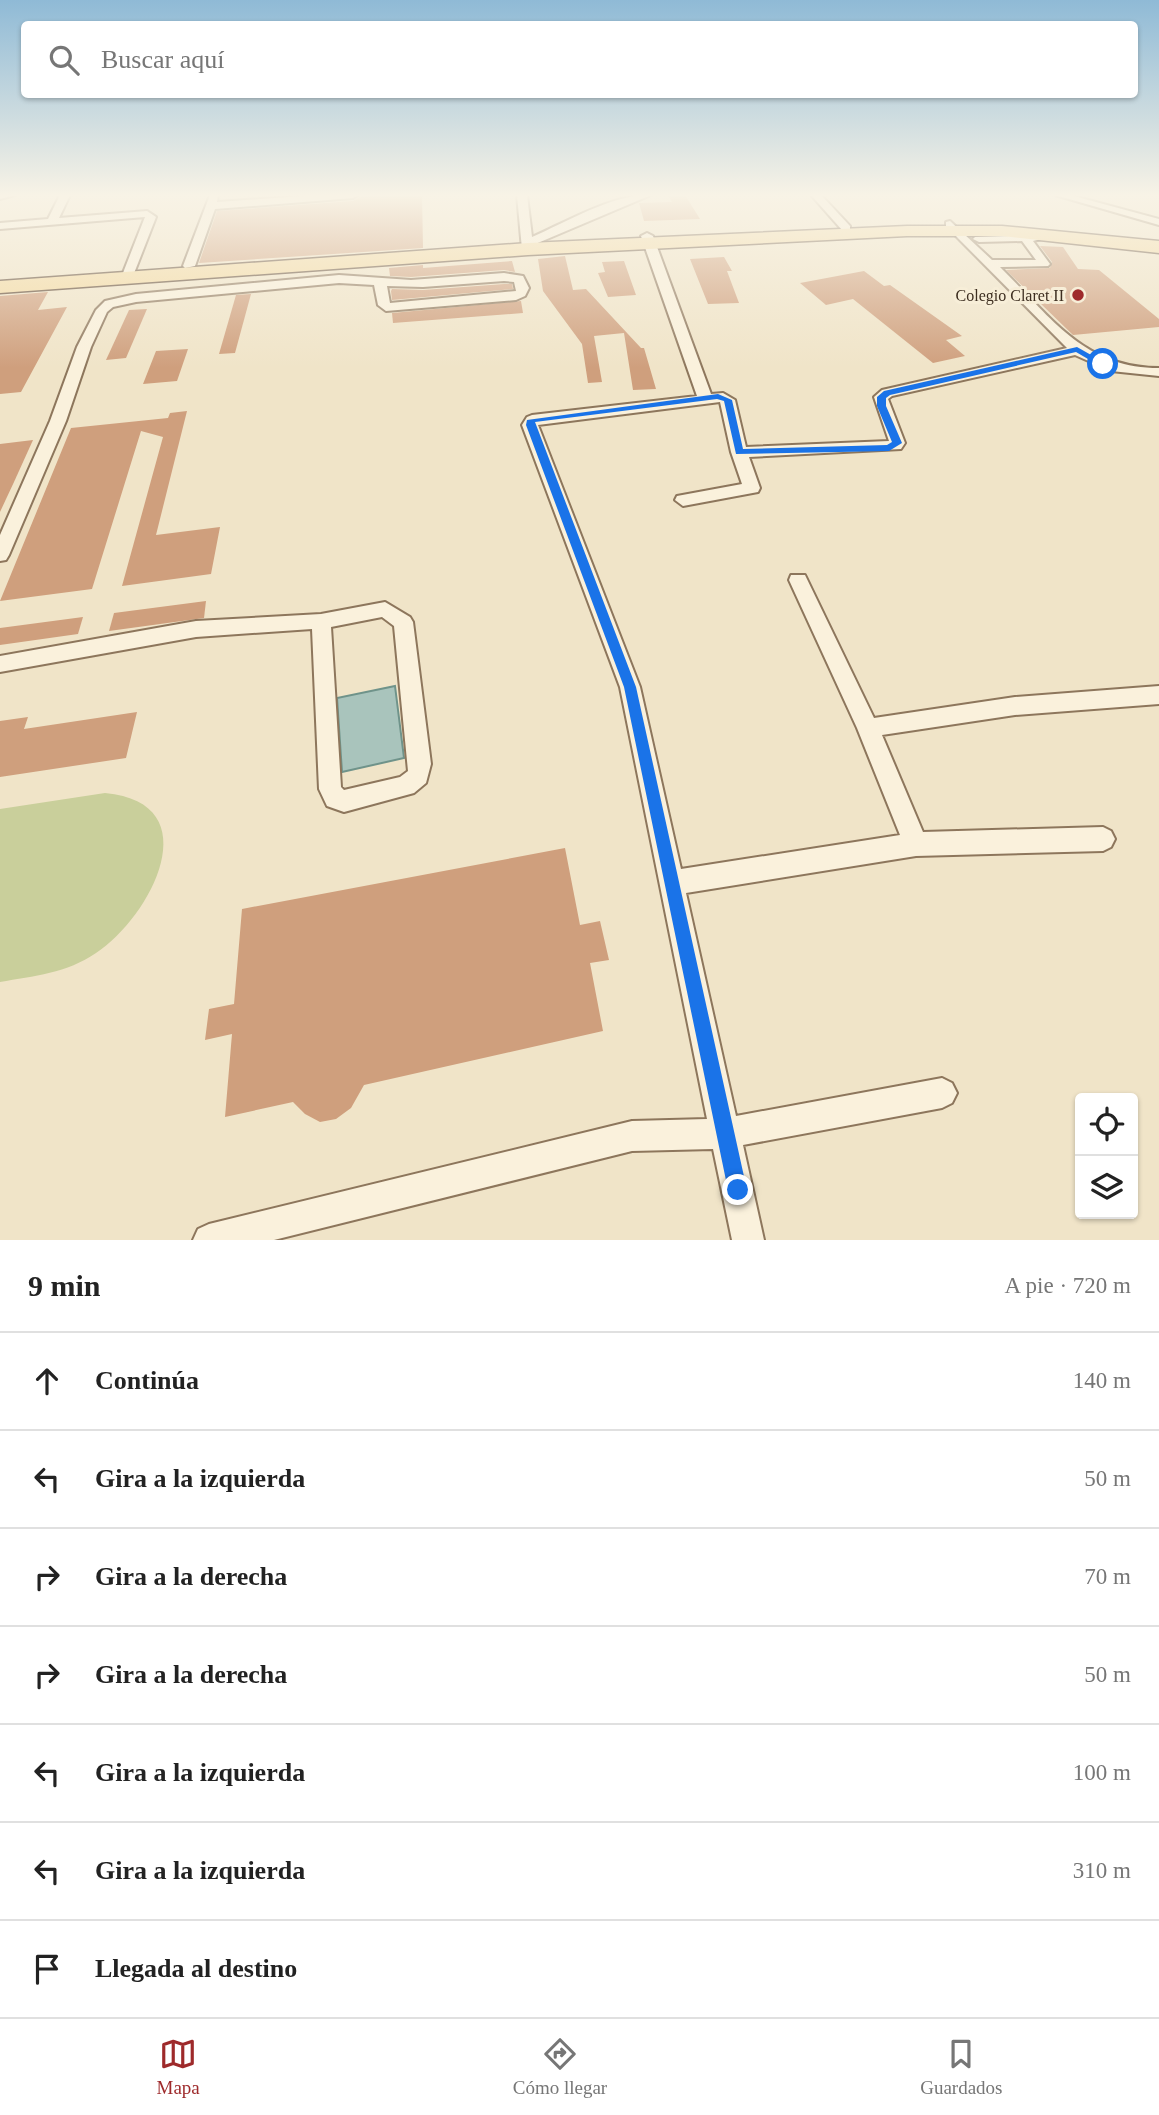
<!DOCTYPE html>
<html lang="es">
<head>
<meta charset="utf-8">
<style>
	body { margin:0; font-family:Georgia,serif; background:#f2f2f2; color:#222 }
	.controls { position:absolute; right:21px; bottom:21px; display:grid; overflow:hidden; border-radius:7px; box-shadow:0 2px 5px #0004 }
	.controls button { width:63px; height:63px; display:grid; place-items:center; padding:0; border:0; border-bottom:2px solid #e0e0e0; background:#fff; color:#222; font:35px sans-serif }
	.stop { position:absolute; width:21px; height:21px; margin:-16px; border:5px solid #1a73e8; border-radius:50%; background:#fff }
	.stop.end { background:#1a73e8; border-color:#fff; box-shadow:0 2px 7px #0008 }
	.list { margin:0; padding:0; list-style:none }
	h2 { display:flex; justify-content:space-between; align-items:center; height:91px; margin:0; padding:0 28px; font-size:30px }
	h2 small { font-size:23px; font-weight:400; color:#767676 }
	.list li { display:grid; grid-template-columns:46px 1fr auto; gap:21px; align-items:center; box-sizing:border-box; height:98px; padding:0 28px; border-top:2px solid #e0e0e0 }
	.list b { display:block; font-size:26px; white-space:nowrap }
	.list em { font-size:23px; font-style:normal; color:#767676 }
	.icon { flex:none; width:38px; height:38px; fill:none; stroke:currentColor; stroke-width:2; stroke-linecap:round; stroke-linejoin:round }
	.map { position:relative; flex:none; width:1159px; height:1240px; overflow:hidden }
	.search { position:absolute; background:#fff; box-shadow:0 2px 5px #0004; left:21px; right:21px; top:21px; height:77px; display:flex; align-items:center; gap:18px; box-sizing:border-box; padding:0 24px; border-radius:7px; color:#767676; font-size:26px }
	.sheet { height:777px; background:#fff }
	nav { display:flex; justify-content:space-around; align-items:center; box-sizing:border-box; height:98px; border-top:2px solid #e0e0e0; background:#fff; font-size:19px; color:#767676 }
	nav a { display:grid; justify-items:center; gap:4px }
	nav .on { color:#9e2a2b }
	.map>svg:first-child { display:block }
	.green { fill:#c9cf9b }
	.water { fill:#a9c4bc; stroke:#6f938a; stroke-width:2 }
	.building { fill:#cf9f7d }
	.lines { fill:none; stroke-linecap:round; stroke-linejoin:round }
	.minor-casing { stroke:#8d765c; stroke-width:4 }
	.primary-casing { stroke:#5b4430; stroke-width:3 }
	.minor { fill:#faf1dc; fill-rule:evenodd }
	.primary { fill:#f3d9a0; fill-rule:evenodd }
	.route { fill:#1a73e8 }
	.poi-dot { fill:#9e2a2b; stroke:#f7eed8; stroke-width:2.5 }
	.labels { text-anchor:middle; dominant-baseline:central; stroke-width:6; stroke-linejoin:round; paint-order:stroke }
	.far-poi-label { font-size:16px; fill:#3d2e20; stroke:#f7eed8; text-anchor:end }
</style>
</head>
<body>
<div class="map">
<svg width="1159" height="1240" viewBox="0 0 1159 1240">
	<rect width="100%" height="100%" fill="#f0e4c8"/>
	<path class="green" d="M105,793C211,803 151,917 96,953C67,973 34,976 0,982V809Z"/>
	<path class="water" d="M395,686L404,758L342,772L337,698Z"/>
	<g class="building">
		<path d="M384,195H422L423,248L199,263L217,211L353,201L360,197Z"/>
		<path d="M668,195H685L700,219L644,221L639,203L672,202Z"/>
		<path d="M1040,246L1063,247L1078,269L1099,270L1159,319V327L1073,335L1006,270L1050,268L1052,262Z"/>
		<path d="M565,256L573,290L586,289L641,348H644L656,389L633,390L624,333L594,336L602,382L588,383L582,344L543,291L538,259Z"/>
		<path d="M724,257L732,271H727L739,303L708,304L690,259Z"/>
		<path d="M512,261L515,272L504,270L411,277L390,276L389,268L423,265V268Z"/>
		<path d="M624,261L636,295L608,297L598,273L605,272L602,262Z"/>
		<path d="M864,271L884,286L890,285L962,336L946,340L965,356L933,363L853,299L826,305L800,283Z"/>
		<path d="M504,284H512L513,289L392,300L391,291L392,289L423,290Z"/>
		<path d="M48,292L38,310L67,307L21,392L0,394V296Z"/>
		<path d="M251,294L235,353L219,354L236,295Z"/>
		<path d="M521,301L523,313L393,323L392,313Z"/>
		<path d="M147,309L126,358L106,360L129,310Z"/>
		<path d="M188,349L177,381L143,384L156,351Z"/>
		<path d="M187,411L156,535L220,527L211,574L122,586L163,437L141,431L92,589L0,601L71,428L168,418L170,413Z"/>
		<path d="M33,440L14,482L0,512V444Z"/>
		<path d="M206,601L204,618L109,631L114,613Z"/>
		<path d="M83,617L78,634L0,645V628Z"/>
		<path d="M137,712L126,758L0,777V721L28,717L24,729Z"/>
		<path d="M565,848L580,925L600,921L609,960L590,963L603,1031L364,1085L351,1108L336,1119L320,1122L305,1114L293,1102L225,1117L232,1034L205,1040L209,1009L234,1004L242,909Z"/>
	</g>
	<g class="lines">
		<g class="minor-casing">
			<g id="minor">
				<path d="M0,195H15L0,199Z"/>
				<path d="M60,195H70L59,218L147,211L156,217L131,281L121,278L145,217L0,229V223L48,219Z"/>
				<path d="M210,195H218L217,202L317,195H358L353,198L215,209L195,266L185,268L183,266Z"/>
				<path d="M517,195H527L532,237C566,222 615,193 651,195L533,245L534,249L528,252L522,249Z"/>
				<path d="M811,195H821L850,226V230H842Z"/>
				<path d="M1055,195H1070L1159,219V225Z"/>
				<path d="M950,221L992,260H1036L1022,241L979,242L973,239L975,237L1042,235V239L1033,241L1050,264L1048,266L1000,267C1050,316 1083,368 1159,368V376L1111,371L1075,355L892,396L888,399L905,443L901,449L749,457L760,488L758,492L683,506L675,500L677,496L742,484L731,452L720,402L538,425L640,687L681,869L900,835L857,728L789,580L791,575H805L874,718L1015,697L1159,686V704L1015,715L882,735L923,832L1103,827L1111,831L1115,839L1111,847L1103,851L916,856L686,893L736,1116L942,1078L952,1083L957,1093L952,1103L942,1108L743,1145L764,1240H732L713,1149L632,1151L274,1240H193L198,1229L209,1224L632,1121L707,1119L620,687L522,425L527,417L532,415L697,396L641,236L647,233L653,236L711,394L723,393L735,400L746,447L889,441L874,397L882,390L1067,348L946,226V222Z"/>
				<path d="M504,273L523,276L529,288L525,296L516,300L386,311L378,305L374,285L339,283L136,302L113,307L107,312L91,347L66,421L9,555L6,560L0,561V535L50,421L77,347L96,310L105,301L136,294L339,275L411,280ZM504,281L514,282L516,291L390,303L387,286L423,287Z"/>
				<path d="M385,602L410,617L413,622L431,764L426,783L414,793L344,812L327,806L319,789L312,629L196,637L0,672V656L196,621L321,614ZM382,617L394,626L408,771L400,777L344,790L341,787L331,627Z"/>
			</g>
		</g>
		<g class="primary-casing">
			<path id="primary" d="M907,226H1002L1159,241V253L1002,236H907L528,255L0,293V281L528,243Z"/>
		</g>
		<use href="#minor" class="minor"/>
		<use href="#primary" class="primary"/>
	</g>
	<linearGradient id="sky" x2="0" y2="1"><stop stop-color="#8fbad6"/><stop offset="0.53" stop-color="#f8f3e6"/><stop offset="1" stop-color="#f8f3e6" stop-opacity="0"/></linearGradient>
	<rect width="1159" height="368" fill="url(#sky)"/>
	<path class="route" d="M1077,347L1107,364L1100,366L1076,352L890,395L886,398V406L902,443L889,451L736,454L724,401L717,399L535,422L636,687L747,1190L744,1196L738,1199L731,1196L728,1190L624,687L526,425L527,420L718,394L732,400L743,449L887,445L892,442L877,406V397L884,391Z"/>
	<circle class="poi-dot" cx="1078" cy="295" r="7"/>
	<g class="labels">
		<g class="far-poi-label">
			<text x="1064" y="295">Colegio Claret II</text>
		</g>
	</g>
</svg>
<div class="controls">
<button><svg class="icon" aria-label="locate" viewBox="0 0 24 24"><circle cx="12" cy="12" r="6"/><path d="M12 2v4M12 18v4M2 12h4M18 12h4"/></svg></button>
<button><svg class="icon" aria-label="layers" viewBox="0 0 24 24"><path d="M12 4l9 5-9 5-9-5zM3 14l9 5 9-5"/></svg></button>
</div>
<div class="stop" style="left:1103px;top:364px"></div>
<div class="stop end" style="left:738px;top:1190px"></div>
<div class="search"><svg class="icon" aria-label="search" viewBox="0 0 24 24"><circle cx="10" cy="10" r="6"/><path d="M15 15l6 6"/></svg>Buscar aquí</div>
</div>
<section class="sheet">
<h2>9 min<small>A pie · 720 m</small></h2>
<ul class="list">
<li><svg class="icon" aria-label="ahead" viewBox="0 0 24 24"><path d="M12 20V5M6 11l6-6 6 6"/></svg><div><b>Continúa</b></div><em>140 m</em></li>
<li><svg class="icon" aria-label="left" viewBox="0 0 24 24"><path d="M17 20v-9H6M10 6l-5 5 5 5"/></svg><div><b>Gira a la izquierda</b></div><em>50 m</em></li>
<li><svg class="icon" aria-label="right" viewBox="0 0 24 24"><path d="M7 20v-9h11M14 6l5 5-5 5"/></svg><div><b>Gira a la derecha</b></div><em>70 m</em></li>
<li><svg class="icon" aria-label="right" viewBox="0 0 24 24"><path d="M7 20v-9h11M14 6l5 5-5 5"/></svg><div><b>Gira a la derecha</b></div><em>50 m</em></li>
<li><svg class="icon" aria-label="left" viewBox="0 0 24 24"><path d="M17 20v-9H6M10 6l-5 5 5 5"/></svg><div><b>Gira a la izquierda</b></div><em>100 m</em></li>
<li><svg class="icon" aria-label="left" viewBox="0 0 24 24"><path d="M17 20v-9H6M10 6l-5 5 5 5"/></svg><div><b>Gira a la izquierda</b></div><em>310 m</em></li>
<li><svg class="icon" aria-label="arrive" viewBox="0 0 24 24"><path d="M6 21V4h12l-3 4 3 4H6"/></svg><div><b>Llegada al destino</b></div></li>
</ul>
</section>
<nav>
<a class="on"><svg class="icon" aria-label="map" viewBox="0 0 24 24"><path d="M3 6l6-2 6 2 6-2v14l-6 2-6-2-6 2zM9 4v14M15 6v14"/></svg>Mapa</a>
<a><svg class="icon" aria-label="directions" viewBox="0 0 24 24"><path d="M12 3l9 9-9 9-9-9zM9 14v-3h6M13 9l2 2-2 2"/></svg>Cómo llegar</a>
<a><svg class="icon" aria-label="saved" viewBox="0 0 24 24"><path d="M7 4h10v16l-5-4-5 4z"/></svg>Guardados</a>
</nav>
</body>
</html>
